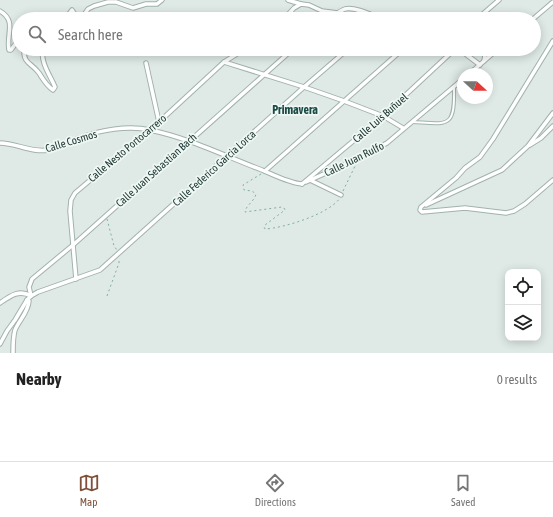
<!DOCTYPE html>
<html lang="en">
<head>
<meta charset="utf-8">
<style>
	body { margin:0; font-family:"Asap Condensed",sans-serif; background:#f2f2f2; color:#222 }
	.controls { position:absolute; right:12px; bottom:12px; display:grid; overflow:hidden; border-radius:8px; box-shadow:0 2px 10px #0003 }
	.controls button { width:36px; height:36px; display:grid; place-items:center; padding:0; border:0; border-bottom:1px solid #e0e0e0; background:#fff; color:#222; font:20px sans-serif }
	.compass { position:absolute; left:457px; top:68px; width:36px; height:36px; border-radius:50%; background:#fff; box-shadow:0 2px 10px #0003; rotate:111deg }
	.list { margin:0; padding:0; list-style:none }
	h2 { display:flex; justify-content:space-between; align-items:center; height:52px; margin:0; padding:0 16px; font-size:17px }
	h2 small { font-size:13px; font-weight:400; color:#767676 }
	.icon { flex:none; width:22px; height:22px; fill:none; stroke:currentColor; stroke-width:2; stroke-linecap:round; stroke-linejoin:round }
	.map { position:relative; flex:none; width:553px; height:353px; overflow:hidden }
	.search { position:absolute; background:#fff; box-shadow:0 2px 10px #0003; left:12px; right:12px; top:12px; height:44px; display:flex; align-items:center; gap:10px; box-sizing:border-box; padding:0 14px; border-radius:22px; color:#767676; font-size:15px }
	.sheet { height:108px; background:#fff }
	nav { display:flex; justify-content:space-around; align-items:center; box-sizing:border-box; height:56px; border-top:1px solid #e0e0e0; background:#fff; font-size:11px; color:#767676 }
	nav a { display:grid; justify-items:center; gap:2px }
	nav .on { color:#7f5139 }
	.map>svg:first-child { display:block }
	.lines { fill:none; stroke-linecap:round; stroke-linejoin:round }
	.service-casing { stroke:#a2b2ad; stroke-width:4 }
	.minor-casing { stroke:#a2b2ad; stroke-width:5.5 }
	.path { stroke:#7faea4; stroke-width:1; stroke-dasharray:2 3; stroke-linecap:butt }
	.service { stroke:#fff; stroke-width:2 }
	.minor { stroke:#fff; stroke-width:3.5 }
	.labels { text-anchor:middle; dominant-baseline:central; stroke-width:3.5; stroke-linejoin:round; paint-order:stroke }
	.street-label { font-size:11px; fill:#203a35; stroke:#eff7f4 }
	.neighbourhood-label { font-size:12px; font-weight:bold; fill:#1c4b45; stroke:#eff7f4 }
</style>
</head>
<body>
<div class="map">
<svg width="553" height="353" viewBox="0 0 553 353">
	<rect width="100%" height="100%" fill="#dfeae6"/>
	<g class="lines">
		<g class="service-casing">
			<path id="service" d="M412,122C449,124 455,129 454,86"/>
		</g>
		<g class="minor-casing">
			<g id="minor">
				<path d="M288,0L301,4"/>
				<path d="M0,11C17,21 6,34 9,50H11L19,39"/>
				<path d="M30,19H32"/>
				<path d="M65,19L72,10L74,13L71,19"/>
				<path d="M81,19L88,9L94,6L108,2H116L133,8L146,4H157L162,0"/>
				<path d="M284,19L294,8L301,4L309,5L322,11L338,13"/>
				<path d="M329,19C334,16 339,11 345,9C354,6 374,16 382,19"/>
				<path d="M477,19L499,0"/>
				<path d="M533,19L553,2"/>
				<path d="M553,41L493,139L480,157L465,168L456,178L421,207L420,210L422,212L465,208L506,213L514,211L525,204L553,180"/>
				<path d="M24,49C23,64 32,63 39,73C43,79 46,85 53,90L55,87C50,75 40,62 43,49"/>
				<path d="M58,49L59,52L62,53L64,49"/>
				<path d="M459,49L480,65"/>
				<path d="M484,61L486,49"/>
				<path d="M224,62L304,87L344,101L383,116L403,128"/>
				<path d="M146,63L159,122"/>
				<path d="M469,74L498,49"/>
				<path d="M0,143C16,143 32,153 48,150C59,148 68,142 79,138C100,130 128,125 150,130C189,138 225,156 262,170C274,175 289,183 302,184"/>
				<path d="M530,145L541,138L553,126"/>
				<path d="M265,171L403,49"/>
				<path d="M310,180L341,195"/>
				<path d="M306,182L359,158L387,143L463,79"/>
				<path d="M302,184L383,116L455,49"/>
				<path d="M426,205L502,170L528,146L553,113"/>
				<path d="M76,279L70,211L71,200L75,193L159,122L224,62L245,49"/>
				<path d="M31,296L29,287L32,279L73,245L293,49"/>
				<path d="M0,303C10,296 19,289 31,296"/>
				<path d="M0,344L7,331L15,320L27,300L31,296L38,292L100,270L304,87L348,49"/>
				<path d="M13,353C13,346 13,337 15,330C19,320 28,313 29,301L27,300"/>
			</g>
		</g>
		<g class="path">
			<path d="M261,174L243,185L244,190L252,191L256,194C254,202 246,205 245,212L282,207L284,208L285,210L265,225L264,227L265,229C284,228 329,214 340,198"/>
			<path d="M343,191L356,164"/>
			<path d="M107,219L114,246L117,250"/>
			<path d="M107,296L119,263V259"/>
		</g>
		<use href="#service" class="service"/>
		<use href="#minor" class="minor"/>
	</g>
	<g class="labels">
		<g class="street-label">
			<text transform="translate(380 118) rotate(-41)">Calle Luis Buñuel</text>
			<text transform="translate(71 141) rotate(-17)">Calle Cosmos</text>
			<text transform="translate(127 148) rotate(-40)">Calle Nesto Portocarrero</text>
			<text transform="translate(354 159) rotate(-26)">Calle Juan Rulfo</text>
			<text transform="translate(214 168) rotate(-42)">Calle Federico Garcia Lorca</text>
			<text transform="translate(156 170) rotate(-42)">Calle Juan Sebastian Bach</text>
		</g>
		<g class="neighbourhood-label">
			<text x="295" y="110">Primavera</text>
		</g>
	</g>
</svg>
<div class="controls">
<button><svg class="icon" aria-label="locate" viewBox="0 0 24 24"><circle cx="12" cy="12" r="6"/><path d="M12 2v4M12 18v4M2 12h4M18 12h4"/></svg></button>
<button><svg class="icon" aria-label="layers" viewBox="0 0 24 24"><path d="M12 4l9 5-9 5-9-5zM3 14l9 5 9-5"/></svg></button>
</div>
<svg class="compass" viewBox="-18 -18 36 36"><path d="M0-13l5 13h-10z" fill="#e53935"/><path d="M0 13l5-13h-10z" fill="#767676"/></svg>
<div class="search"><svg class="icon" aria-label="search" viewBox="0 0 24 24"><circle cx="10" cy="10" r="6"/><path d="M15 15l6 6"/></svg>Search here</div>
</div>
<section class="sheet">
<h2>Nearby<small>0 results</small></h2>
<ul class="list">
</ul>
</section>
<nav>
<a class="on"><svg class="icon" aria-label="map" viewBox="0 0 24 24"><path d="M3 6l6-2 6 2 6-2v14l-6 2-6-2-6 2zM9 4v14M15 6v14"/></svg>Map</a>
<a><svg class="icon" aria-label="directions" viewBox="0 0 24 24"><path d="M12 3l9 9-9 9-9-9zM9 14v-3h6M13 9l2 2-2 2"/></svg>Directions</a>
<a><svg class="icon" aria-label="saved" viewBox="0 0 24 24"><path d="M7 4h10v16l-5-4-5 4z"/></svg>Saved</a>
</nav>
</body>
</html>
